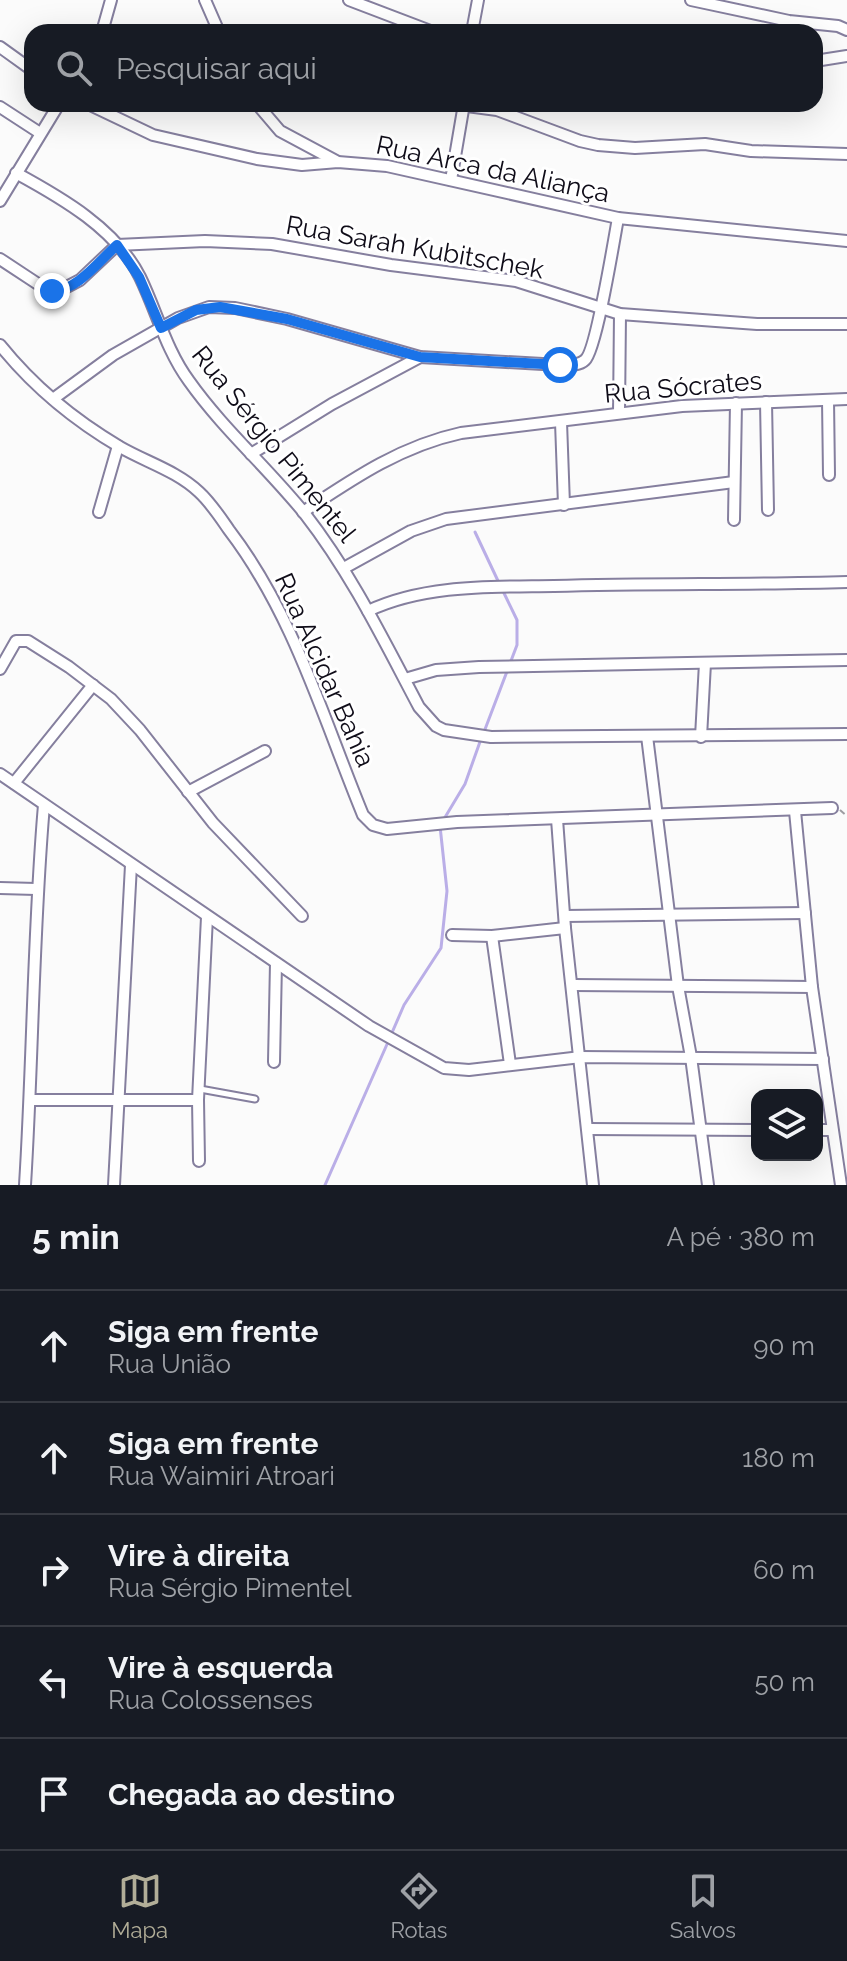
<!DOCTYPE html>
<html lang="pt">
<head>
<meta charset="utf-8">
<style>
	body { margin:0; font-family:Raleway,sans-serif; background:#20242c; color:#f1f3f6 }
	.controls { position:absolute; right:24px; bottom:24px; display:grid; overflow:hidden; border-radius:16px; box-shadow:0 8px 32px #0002 }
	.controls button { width:72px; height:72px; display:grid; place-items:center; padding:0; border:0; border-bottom:2px solid #363941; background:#171b24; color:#f1f3f6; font:40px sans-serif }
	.stop { position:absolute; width:24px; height:24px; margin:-18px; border:6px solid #1a73e8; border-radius:50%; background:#fff }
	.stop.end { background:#1a73e8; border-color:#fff; box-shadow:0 2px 8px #0008 }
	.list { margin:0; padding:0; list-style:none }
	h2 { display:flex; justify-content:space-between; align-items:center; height:104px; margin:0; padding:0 32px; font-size:34px }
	h2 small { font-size:26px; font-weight:400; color:#9ea1a6 }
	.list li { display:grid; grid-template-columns:52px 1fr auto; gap:24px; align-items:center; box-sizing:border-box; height:112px; padding:0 32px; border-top:2px solid #363941 }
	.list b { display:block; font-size:30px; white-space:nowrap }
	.list p { margin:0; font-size:26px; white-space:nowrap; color:#9ea1a6 }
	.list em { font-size:26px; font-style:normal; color:#9ea1a6 }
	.icon { flex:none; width:44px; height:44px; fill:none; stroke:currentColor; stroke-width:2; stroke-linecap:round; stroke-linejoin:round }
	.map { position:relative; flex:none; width:847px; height:1185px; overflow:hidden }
	.search { position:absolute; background:#171b24; box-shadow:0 8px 32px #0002; left:24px; right:24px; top:24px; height:88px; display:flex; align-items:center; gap:20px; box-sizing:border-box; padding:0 28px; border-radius:24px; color:#9ea1a6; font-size:30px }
	.sheet { height:664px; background:#171b24 }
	nav { display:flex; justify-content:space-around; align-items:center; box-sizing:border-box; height:112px; border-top:2px solid #363941; background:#171b24; font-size:22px; color:#9ea1a6 }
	nav a { display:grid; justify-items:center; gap:4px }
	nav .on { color:#b2ae98 }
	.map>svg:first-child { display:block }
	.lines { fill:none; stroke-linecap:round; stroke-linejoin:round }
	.stream { stroke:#baaee7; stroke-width:3 }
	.service-casing { stroke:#857f9e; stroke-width:9 }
	.minor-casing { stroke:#857f9e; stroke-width:14 }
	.path { stroke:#9d9ca1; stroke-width:2; stroke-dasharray:6 6; stroke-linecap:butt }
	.service { stroke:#fff; stroke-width:5 }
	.minor { stroke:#fff; stroke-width:10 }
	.route { stroke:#1a73e8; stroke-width:10 }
	.labels { text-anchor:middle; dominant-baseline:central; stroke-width:6; stroke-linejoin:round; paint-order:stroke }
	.street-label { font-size:26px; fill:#0f0c18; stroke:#fff }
</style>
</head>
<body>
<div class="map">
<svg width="847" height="1185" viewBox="0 0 847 1185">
	<rect width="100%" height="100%" fill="#fbfbfb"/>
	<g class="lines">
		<g class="stream">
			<path d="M475,532L499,583"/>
			<path d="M484,732L517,645V620L502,589"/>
			<path d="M444,819L465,784L481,739"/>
			<path d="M391,1035L404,1005L441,948L447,891L440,826"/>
			<path d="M325,1185L388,1042"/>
		</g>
		<g class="service-casing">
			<path id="service" d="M200,1089L255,1099"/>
		</g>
		<g class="minor-casing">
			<g id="minor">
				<path d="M205,0L219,32"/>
				<path d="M349,0L433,32"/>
				<path d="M691,0L789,21L838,26L847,30"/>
				<path d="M102,32L111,0"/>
				<path d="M472,32L478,0"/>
				<path d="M0,47L32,70"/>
				<path d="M815,61L847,56"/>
				<path d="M88,104L153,135L257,159L302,165L338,162L387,166L618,218L847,241"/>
				<path d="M257,104L280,131L336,161"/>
				<path d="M452,104L497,110L580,141L598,145L635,148L705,144L751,151L847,154"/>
				<path d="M0,107L40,133"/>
				<path d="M16,173C62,198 116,229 140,277C157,312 166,350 189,381C223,429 268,468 305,514C351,573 384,641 419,707L436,726L444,730L491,737L847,734"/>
				<path d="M451,180L464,104"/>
				<path d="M0,201L59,104"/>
				<path d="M0,259L44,288L59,291L80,280L117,245L205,241L272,244L391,265L516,281L620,314L757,324H847"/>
				<path d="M0,345C33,386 74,420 120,447C146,462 177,471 199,492C211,503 220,517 229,530C294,615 323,718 363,815L373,825L387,829L457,822L832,808"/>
				<path d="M53,399L113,355L178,318L209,307L235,308L287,319L420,357L560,365C568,365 579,366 585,360C596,351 614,240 618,218"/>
				<path d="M828,400L829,475"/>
				<path d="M766,402L768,510"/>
				<path d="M619,413L620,314"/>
				<path d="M561,422L564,505"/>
				<path d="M251,454L332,404L420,357"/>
				<path d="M99,512L118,446"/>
				<path d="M303,512C354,478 401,446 461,433L682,406L847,399"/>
				<path d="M734,520L736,403"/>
				<path d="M344,568L411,531L446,519L734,482"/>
				<path d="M368,611C425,584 493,587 554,586C652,583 749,585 847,582"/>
				<path d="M0,669L16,641H28L69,667L111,699L140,730L213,823L302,916"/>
				<path d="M405,679L436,670L479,667L847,660"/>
				<path d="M647,736L678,986L691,1057L708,1185"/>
				<path d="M701,737L705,663"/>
				<path d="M0,774L369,1026L444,1068L469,1070L581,1057L823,1059"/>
				<path d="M14,783L93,685"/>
				<path d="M188,792L265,751"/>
				<path d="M795,811L812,987L841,1185"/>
				<path d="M557,819L565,928L593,1185"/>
				<path d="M0,888L36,889"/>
				<path d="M565,916L805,913"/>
				<path d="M452,935L492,936L565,928"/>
				<path d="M492,936L510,1064"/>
				<path d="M573,985L812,987"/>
				<path d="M274,1062L276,963"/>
				<path d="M30,1100H198"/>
				<path d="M588,1129L757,1130"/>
				<path d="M817,1130H832"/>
				<path d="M199,1161L198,1100L207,917"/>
				<path d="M25,1185C33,1058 33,931 44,805"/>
				<path d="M114,1185L131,865"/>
			</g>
		</g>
		<path class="path" d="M840,810L847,816"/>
		<use href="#service" class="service"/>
		<use href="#minor" class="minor"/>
	</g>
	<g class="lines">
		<path class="route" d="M52,291C77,291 99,261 117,245L139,277L161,328L196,310L220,307L287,319L420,357L560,365"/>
	</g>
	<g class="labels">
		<g class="street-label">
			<text transform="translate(493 169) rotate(12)">Rua Arca da Aliança</text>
			<text transform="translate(415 247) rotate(10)">Rua Sarah Kubitschek</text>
			<text transform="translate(683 387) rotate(-5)">Rua Sócrates</text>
			<text transform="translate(274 444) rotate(51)">Rua Sérgio Pimentel</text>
			<text transform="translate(325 670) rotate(66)">Rua Alcidar Bahia</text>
		</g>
	</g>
</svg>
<div class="controls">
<button><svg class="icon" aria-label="layers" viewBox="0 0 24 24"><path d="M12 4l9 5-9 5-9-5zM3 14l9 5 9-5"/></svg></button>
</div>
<div class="stop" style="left:560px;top:365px"></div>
<div class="stop end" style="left:52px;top:291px"></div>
<div class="search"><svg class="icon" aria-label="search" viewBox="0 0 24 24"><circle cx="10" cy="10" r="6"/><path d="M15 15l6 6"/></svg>Pesquisar aqui</div>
</div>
<section class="sheet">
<h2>5 min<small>A pé · 380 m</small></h2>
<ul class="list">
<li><svg class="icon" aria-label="ahead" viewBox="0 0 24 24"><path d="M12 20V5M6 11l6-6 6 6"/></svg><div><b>Siga em frente</b><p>Rua União</p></div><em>90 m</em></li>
<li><svg class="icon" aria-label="ahead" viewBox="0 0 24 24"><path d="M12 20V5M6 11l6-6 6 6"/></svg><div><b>Siga em frente</b><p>Rua Waimiri Atroari</p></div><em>180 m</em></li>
<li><svg class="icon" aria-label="right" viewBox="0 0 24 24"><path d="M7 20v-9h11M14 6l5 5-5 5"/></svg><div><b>Vire à direita</b><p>Rua Sérgio Pimentel</p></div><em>60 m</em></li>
<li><svg class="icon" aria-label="left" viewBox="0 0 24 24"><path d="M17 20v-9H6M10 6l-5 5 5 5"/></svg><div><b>Vire à esquerda</b><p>Rua Colossenses</p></div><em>50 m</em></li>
<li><svg class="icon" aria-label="arrive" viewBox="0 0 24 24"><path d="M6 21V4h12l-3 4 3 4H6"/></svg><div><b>Chegada ao destino</b></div></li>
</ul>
</section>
<nav>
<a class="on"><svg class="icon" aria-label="map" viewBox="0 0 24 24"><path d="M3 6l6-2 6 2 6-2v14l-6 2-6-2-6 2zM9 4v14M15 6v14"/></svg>Mapa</a>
<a><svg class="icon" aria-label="directions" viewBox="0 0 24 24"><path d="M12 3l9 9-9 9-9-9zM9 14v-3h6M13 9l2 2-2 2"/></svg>Rotas</a>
<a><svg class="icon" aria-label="saved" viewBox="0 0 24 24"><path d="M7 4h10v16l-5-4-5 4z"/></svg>Salvos</a>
</nav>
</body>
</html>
